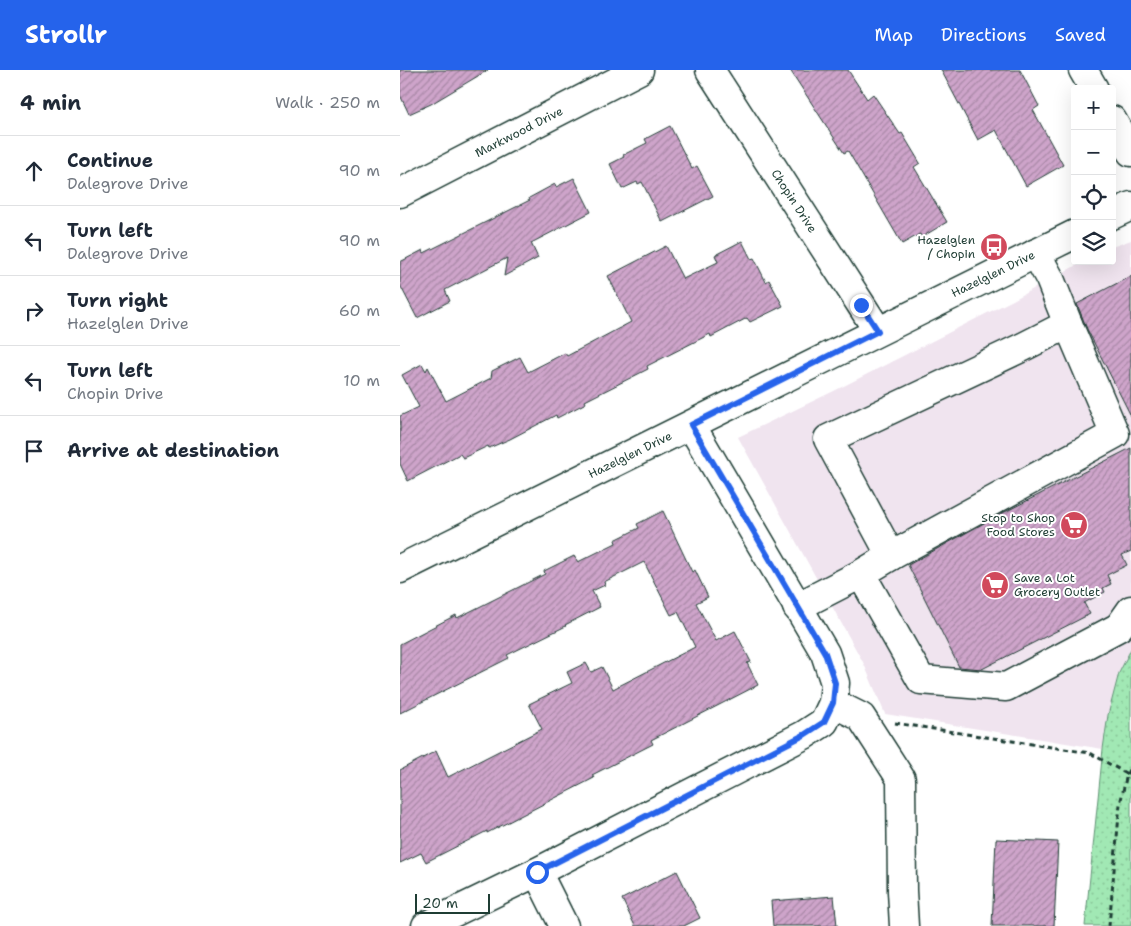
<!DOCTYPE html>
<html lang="en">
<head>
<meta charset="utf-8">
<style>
	body { margin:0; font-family:"Shantell Sans",sans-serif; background:#f6f6f7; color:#1f2937 }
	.controls { position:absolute; right:15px; top:15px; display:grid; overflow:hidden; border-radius:5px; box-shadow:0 5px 20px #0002 }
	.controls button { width:45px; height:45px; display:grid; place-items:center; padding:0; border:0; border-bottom:1px solid #e0e1e3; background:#fff; color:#1f2937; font:25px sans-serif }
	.scale { position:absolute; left:15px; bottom:12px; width:75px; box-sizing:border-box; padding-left:5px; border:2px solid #1f3d34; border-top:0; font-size:14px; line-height:18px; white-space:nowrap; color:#1f3d34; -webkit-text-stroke:4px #fff; paint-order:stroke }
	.stop { position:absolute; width:15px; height:15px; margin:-11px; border:4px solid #2563eb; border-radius:50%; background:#fff }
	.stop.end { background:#2563eb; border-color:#fff; box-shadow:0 1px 5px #0008 }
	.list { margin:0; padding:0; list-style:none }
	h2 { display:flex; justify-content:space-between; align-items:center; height:65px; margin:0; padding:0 20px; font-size:21px }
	h2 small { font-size:16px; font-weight:400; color:#747a83 }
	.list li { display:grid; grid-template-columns:32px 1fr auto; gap:15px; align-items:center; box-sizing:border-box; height:70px; padding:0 20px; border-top:1px solid #e0e1e3 }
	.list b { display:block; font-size:19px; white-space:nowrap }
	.list p { margin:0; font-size:16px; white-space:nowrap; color:#747a83 }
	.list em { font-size:16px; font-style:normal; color:#747a83 }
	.icon { flex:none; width:28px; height:28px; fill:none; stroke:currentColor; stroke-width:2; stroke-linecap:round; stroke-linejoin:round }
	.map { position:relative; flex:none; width:731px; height:856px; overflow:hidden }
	header { display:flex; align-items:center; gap:30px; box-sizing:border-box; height:70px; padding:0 25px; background:#2563eb; color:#fff }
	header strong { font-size:24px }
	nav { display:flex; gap:28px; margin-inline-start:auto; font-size:18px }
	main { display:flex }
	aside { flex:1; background:#fff }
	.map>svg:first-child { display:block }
	.built { fill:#f0e4ef }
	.green { fill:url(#green-dots); stroke:#609274 }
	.building { fill:url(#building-hatch); stroke:#1f3d34 }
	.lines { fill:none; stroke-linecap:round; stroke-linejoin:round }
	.minor-casing { stroke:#1f3d34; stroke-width:31 }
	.path { stroke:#1f3d34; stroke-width:3; stroke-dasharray:5 4; stroke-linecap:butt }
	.minor { stroke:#fff; stroke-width:28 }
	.route { stroke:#2563eb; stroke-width:6 }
	.labels { text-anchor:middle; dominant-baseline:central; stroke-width:4; stroke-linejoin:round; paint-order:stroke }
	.street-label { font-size:12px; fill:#1f3d34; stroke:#fff }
	.poi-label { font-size:12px; fill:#1f3d34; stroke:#fff; text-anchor:end }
</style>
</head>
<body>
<header>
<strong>Strollr</strong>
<nav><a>Map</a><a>Directions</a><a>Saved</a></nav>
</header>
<main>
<aside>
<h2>4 min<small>Walk · 250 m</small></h2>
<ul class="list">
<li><svg class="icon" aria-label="ahead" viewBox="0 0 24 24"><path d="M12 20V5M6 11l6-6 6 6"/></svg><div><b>Continue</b><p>Dalegrove Drive</p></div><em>90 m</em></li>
<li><svg class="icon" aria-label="left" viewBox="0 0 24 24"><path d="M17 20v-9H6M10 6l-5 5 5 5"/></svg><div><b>Turn left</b><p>Dalegrove Drive</p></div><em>90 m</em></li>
<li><svg class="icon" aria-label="right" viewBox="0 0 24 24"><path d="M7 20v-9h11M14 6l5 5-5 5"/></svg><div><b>Turn right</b><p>Hazelglen Drive</p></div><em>60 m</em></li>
<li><svg class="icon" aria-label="left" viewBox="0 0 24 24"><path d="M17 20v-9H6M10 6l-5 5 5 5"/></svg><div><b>Turn left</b><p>Chopin Drive</p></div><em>10 m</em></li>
<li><svg class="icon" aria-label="arrive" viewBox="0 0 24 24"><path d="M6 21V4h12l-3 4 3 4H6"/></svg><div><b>Arrive at destination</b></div></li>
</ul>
</aside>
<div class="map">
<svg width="731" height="856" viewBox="0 0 731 856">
	<defs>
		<pattern id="green-dots" width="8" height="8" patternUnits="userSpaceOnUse" patternTransform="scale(1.25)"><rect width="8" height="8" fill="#a1e8b4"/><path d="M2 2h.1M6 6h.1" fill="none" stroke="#8ac89b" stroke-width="1.8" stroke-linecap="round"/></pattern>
		<pattern id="building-hatch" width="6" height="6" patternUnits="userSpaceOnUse" patternTransform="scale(1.25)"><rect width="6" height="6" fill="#cea4ca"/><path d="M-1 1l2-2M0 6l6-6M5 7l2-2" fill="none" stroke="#a787a5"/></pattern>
	</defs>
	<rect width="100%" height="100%" fill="#fff"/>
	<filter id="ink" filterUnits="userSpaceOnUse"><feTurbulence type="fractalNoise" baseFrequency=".02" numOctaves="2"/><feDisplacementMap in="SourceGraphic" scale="10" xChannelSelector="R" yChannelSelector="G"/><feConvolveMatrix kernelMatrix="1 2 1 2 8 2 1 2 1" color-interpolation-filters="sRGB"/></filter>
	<g filter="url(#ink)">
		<path class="built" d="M731,170V579L719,603L708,645L703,679L485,644L464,594L338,367L434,321L613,230L684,191H712V177Z"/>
		<path class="green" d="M731,579V856H685L703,679L708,645L719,603Z"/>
		<g class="building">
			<path d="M0,0H88L31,34L9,44L0,25Z"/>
			<path d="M390,0H448L467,29L473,24L500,64L502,63L520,93L514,97L547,152L522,167L520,164L502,174L448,81L444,83Z"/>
			<path d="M541,0H620L639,36L633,40L663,95L626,116L596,60L578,70Z"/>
			<path d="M270,56L292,99L297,96L313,126L262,152L242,112L238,114L237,112L222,119L210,94L224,87L223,85L247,73L245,69Z"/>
			<path d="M174,108L191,142L131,173L138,188L104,206L107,188L45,220L50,231L17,248L0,215V192L23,180L24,183L130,130L129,128L155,114L156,117Z"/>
			<path d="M342,171L351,189L354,188L366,212L369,210L383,236L350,252L347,248L311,267L310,264L247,296L248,299L185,331L186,333L157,348L156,345L110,369L89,378L88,376L63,388L60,384L8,411L0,394V346L19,337L2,305L22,294L26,301L28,297L46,331L91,308L92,301L120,287L128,302L165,283L167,286L231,252L208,206L266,176L283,209L318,192L315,185Z"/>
			<path d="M731,206V346L687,259L677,234Z"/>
			<path d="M731,378V481L722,485L727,495L707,505L711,514L703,518L705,522L684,533L690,544L582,599L559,597L508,495L593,448Z"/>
			<path d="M263,441L292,502L295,500L308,527L296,533L316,571L335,561L351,592L347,593L358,615L251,670L253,674L192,705L194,708L87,763V761L26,792L21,783L0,793V700L36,681L48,707L142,659L129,634L172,613L167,602L186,593L191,602L202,597L213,619L295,577L278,542L271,545L244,492L204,512L205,515L192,521L200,537L165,555L166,556L107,585L109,588L0,643V574L56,545L57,548L145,504L144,501L174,486L178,492L216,473L215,470L239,458L237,454Z"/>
			<path d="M596,769L658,772L654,856H592Z"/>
			<path d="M277,801L300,848L284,856H235L222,829Z"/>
			<path d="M434,826L437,856H373L371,831Z"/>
		</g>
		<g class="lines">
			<g class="minor-casing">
				<g id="minor">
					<path d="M310,0L478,261"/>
					<path d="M683,0L694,19"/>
					<path d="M712,50L731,82"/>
					<path d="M0,123L239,0"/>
					<path d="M712,145L731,136"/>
					<path d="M491,486L715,364L668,254"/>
					<path d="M0,499L675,164"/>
					<path d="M461,504L491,486L428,369L623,277L668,254L650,209L636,183"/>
					<path d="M397,537L461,504L521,610L606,617L719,557L731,540"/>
					<path d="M433,633L461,647L501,709L502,821L504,856"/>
					<path d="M137,802L164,856"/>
					<path d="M26,856L137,802L404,665L424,652L433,633L435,613L425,583L291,355"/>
				</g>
			</g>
			<g class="path">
				<path d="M495,653L690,683L727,704"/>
				<path d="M709,856L720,734L727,704L731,695"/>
			</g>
			<use href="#minor" class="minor"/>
		</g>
	</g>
	<g class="lines" filter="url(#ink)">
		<path class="route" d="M137,802L404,665L424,652L433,633L435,613L425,583L291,355L478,261L461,235"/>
	</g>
	<defs>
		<g id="bus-disc" transform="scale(1.4375)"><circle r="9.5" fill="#d1495b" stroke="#fff"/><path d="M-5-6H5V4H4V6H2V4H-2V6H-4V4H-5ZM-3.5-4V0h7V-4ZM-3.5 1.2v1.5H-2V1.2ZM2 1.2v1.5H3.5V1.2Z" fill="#fff"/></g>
		<g id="supermarket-disc" transform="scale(1.4375)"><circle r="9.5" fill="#d1495b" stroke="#fff"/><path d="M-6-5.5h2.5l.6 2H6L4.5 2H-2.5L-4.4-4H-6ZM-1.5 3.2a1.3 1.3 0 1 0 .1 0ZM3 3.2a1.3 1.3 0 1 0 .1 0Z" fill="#fff"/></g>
	</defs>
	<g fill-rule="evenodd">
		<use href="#bus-disc" x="594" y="177"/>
		<use href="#supermarket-disc" x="674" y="455"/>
		<use href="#supermarket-disc" x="595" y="515"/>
	</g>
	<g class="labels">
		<g class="street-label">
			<text transform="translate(119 62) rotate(-27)">Markwood Drive</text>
			<text transform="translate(394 131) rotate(57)">Chopin Drive</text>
			<text transform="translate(593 204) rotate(-26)">Hazelglen Drive</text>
			<text transform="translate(230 385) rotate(-26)">Hazelglen Drive</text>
		</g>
		<g class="poi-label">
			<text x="575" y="170">Hazelglen<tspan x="575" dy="14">/ Chopin</tspan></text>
			<text x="655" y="448">Stop to Shop<tspan x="655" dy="14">Food Stores</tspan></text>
			<text x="614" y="508" text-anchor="start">Save a Lot<tspan x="614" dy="14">Grocery Outlet</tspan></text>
		</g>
	</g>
</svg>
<div class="controls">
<button>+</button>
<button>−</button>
<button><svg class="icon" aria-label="locate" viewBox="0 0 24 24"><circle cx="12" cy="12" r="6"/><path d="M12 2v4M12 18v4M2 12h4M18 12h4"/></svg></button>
<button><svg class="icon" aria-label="layers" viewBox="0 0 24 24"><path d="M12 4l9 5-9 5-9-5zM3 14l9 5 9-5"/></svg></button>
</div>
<div class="scale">20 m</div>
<div class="stop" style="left:137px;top:802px"></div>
<div class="stop end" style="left:461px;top:235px"></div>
</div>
</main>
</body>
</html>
